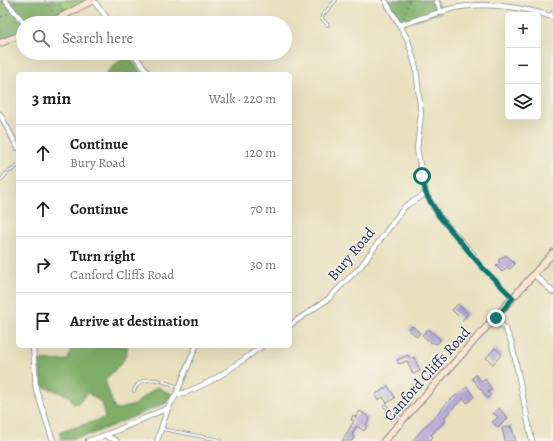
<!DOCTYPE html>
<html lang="en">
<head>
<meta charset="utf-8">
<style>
	body { margin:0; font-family:Alegreya,serif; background:#f6f6f6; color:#202124 }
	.controls { position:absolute; right:12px; top:12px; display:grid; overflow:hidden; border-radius:6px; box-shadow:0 4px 16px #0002 }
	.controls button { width:36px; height:36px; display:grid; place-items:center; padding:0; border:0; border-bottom:1px solid #e0e0e0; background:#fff; color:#202124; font:20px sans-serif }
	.stop { position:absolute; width:12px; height:12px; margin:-9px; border:3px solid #0f766e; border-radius:50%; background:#fff }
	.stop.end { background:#0f766e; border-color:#fff; box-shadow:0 1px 4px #0008 }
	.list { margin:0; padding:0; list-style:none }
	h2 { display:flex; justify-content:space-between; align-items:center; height:52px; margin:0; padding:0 16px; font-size:17px }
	h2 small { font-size:13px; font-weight:400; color:#757577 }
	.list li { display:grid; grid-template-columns:26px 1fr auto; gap:12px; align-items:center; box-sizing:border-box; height:56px; padding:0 16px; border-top:1px solid #e0e0e0 }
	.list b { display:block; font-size:15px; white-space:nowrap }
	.list p { margin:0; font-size:13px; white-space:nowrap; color:#757577 }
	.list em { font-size:13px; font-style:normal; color:#757577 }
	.icon { flex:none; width:22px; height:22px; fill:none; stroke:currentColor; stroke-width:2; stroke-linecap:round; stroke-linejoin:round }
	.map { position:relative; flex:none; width:553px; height:441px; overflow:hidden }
	.search { position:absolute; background:#fff; box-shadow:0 4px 16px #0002; left:16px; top:16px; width:276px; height:44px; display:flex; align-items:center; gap:10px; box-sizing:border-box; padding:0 14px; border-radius:22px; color:#757577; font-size:15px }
	.panel { position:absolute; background:#fff; box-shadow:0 4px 16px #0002; left:16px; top:72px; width:276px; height:276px; border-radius:6px }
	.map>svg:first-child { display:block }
	.green { fill:#9fca77; stroke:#5d7c6a }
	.forest { fill:#7fae68; stroke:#4d6e63 }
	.building { fill:#b0a1d6 }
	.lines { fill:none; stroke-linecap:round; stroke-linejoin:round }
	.lane-casing { stroke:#82888e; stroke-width:3.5 }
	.street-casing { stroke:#82888e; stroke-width:6 }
	.secondary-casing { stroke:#82888e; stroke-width:8 }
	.path { stroke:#82888e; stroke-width:1; stroke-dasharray:3 3; stroke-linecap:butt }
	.lane { stroke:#fff; stroke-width:2 }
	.street { stroke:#fff; stroke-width:4.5 }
	.secondary { stroke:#fbe5cf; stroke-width:6 }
	.route { stroke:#0f766e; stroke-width:5 }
	.labels { text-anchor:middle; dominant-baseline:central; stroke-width:3; stroke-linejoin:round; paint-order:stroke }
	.street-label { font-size:15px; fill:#1b2f5e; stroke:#f7f3e8 }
</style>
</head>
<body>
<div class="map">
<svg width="553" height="441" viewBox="0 0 553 441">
	<rect width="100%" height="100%" fill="#f7f3e8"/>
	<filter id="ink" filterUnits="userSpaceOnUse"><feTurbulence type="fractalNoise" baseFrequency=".025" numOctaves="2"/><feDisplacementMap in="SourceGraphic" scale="8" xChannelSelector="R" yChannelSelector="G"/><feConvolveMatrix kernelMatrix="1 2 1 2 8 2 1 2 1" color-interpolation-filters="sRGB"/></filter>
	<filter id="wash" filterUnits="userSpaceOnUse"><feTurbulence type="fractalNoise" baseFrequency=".012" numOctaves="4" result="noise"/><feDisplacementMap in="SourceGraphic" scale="16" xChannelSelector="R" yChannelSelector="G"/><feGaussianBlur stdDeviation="0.9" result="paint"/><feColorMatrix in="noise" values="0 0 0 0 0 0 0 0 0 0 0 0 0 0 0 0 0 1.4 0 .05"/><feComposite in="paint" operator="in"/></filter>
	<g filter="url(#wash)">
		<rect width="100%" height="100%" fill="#e9e0bd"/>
		<path class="green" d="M59,0H93L69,14Z"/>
		<g class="forest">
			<path d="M0,0H59L69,14L50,23H23V34L0,43Z"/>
			<path d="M385,0H436L441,12L400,25Z"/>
			<path d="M127,54L142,74H105Z"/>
			<path d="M72,346H128C125,365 116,367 105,380L115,410L134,405L157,387L172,394L166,403L92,434L61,441L60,432L105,418L102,403L88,393L79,403L73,404L70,396L42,386L39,361L68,360Z"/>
		</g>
		<g id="blocks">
			<g class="building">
				<path d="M506,255L515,264L510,269L507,267L502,272L496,266L500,262L498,260Z"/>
				<path d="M458,304L468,314L462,320L452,310Z"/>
				<path d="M412,326L420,333L417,337L409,330Z"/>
				<path d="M428,329L439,338L440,340L437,344L430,342L422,335Z"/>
				<path d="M495,348L502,354L493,364L486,358Z"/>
				<path d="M408,355L410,359L414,357L420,371L413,374L407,361L399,364L397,360Z"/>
				<path d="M476,375L482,382L485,379L492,389L488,392L491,395L487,398L472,378Z"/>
				<path d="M388,386L395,398L387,403L383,397L378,400L375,395Z"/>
				<path d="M467,387L474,397L467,403L464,398L453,408L444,418L446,420L431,435L433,437L429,441H412L449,401Z"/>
				<path d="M499,408L508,418L498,428L492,422L498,417L493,413Z"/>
				<path d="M360,411L370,418L366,425L367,426L364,431L357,426L352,435L354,437L352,441H342L354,421L351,420L353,415L356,417Z"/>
				<path d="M511,426L516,441H505L502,428Z"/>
			</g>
		</g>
	</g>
	<g filter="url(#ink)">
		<use href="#blocks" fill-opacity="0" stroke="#82888e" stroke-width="1"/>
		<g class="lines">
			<g class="lane-casing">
				<g id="lane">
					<path d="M549,15L553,12"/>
					<path d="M328,25L322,19V16L336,0"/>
					<path d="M0,181L7,173L18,166"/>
					<path d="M134,391C141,372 164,381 178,387"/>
					<path d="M385,406L402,419"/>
					<path d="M162,429L220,440"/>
				</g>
			</g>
			<g class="street-casing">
				<g id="street">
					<path d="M5,0L24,23"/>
					<path d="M93,0L111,23"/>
					<path d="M385,0L408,40L416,68L421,114L417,149L426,194L439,216L473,254"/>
					<path d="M436,0L441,12"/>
					<path d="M400,25C417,20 433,14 450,9C482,1 523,7 553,17"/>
					<path d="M133,53L149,74"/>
					<path d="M0,114L18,148"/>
					<path d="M534,274L553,292"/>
					<path d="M496,319L505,328L512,344L532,441"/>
					<path d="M290,325L328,299L361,266L405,206L426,194"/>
					<path d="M33,346L36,389L53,441"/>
					<path d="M176,395C208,387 235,366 262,346"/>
					<path d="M106,436L117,441"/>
					<path d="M88,441C116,433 141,419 168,408"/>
					<path d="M157,441L168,408L176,395L196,346"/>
				</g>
			</g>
			<g class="secondary-casing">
				<g id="secondary">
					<path d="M50,23L93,0"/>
					<path d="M0,43L23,34"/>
					<path d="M384,441L553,253"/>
				</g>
			</g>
			<g class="path">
				<path d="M44,0L54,14"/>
				<path d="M15,5L16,0"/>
				<path d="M0,17L9,13"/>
				<path d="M403,19L410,0"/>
				<path d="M476,259L508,293"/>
			</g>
			<use href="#lane" class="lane"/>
			<use href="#street" class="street"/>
			<use href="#secondary" class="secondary"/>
		</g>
	</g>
	<g class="lines" filter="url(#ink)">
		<path class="route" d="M422,176L426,194L439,216L481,266L513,298L496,318"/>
	</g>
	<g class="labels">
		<g class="street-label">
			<text transform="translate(351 254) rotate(-50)">Bury Road</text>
			<text transform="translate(427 374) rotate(-48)">Canford Cliffs Road</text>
		</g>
	</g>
</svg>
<div class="controls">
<button>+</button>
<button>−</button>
<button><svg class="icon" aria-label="layers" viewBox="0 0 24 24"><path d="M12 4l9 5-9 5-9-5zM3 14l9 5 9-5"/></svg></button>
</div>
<div class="stop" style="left:422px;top:176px"></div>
<div class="stop end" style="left:496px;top:318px"></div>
<div class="search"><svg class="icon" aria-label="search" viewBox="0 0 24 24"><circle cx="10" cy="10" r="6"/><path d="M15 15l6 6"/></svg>Search here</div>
<section class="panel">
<h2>3 min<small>Walk · 220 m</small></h2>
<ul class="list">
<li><svg class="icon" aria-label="ahead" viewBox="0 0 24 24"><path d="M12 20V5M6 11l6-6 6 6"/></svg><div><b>Continue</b><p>Bury Road</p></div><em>120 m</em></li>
<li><svg class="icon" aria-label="ahead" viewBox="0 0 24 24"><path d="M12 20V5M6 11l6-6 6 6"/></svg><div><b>Continue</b></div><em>70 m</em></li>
<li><svg class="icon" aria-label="right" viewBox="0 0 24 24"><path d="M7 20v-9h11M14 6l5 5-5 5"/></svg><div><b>Turn right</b><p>Canford Cliffs Road</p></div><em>30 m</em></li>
<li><svg class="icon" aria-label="arrive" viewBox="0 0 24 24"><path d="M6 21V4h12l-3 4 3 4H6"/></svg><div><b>Arrive at destination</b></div></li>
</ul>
</section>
</div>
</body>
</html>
